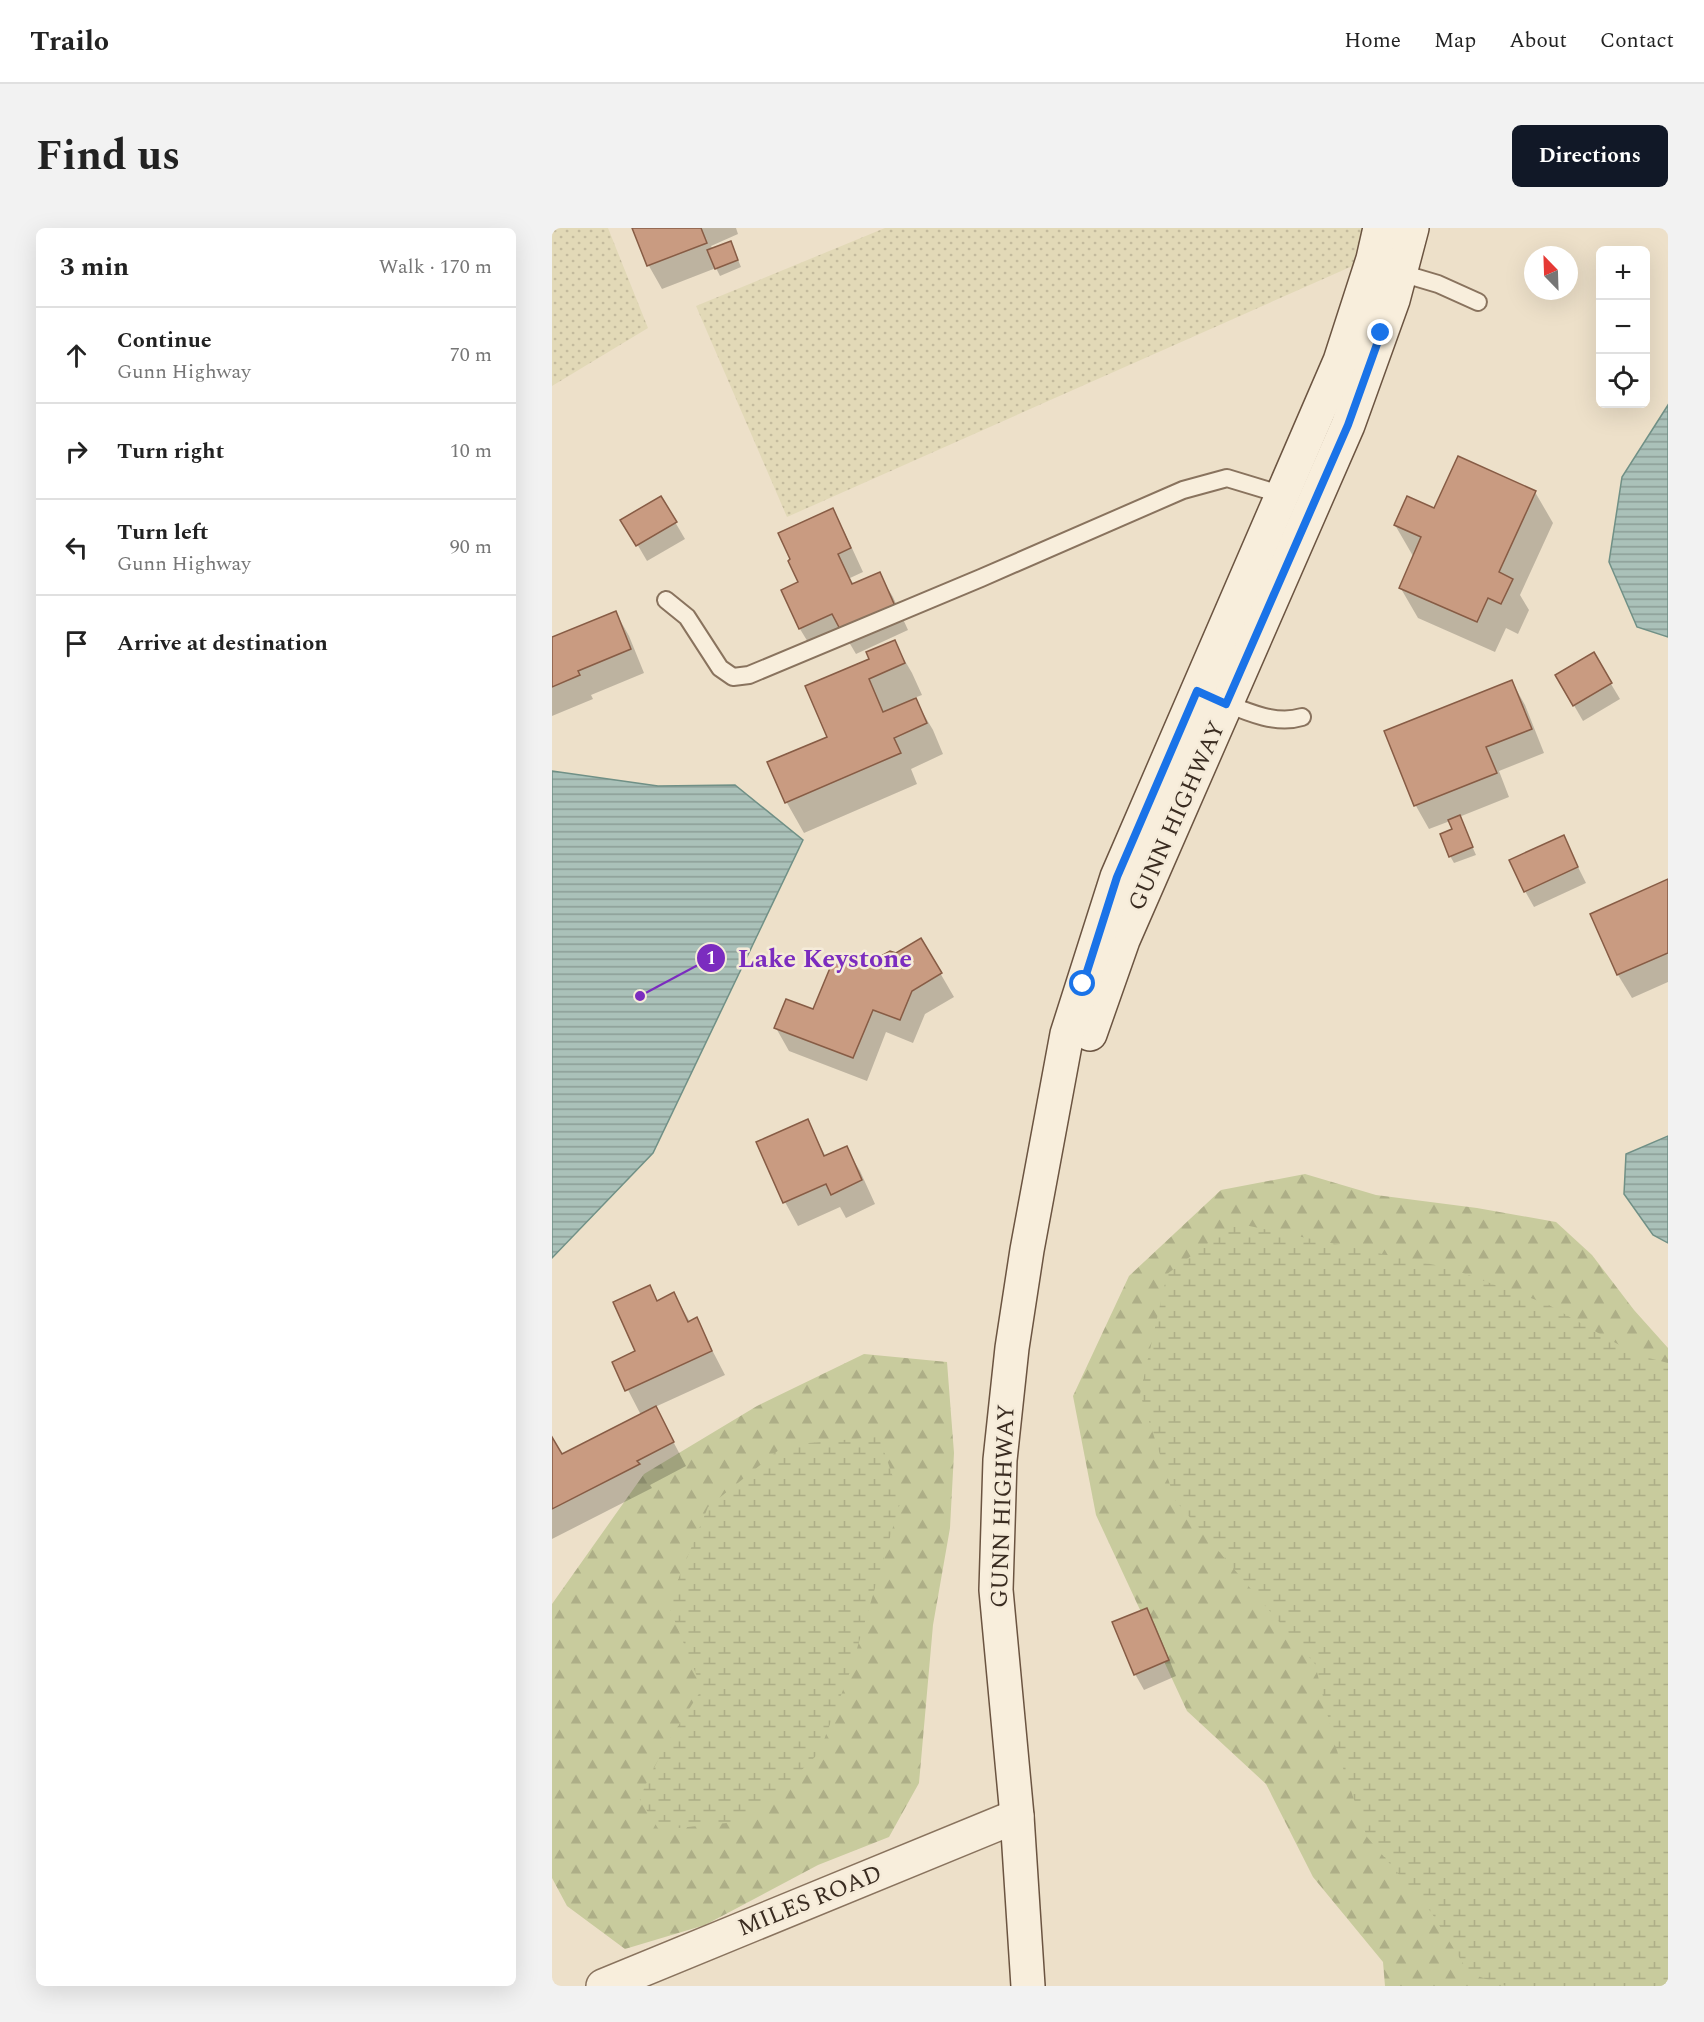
<!DOCTYPE html>
<html lang="en">
<head>
<meta charset="utf-8">
<style>
	body { margin:0; font-family:Spectral,serif; background:#f2f2f2; color:#222 }
	.controls { position:absolute; right:18px; top:18px; display:grid; overflow:hidden; border-radius:9px; box-shadow:0 6px 24px #0002 }
	.controls button { width:54px; height:54px; display:grid; place-items:center; padding:0; border:0; border-bottom:2px solid #e0e0e0; background:#fff; color:#222; font:30px sans-serif }
	.compass { position:absolute; left:972px; top:18px; width:54px; height:54px; border-radius:50%; background:#fff; box-shadow:0 6px 24px #0002; rotate:337deg }
	.stop { position:absolute; width:18px; height:18px; margin:-14px; border:4px solid #1a73e8; border-radius:50%; background:#fff }
	.stop.end { background:#1a73e8; border-color:#fff; box-shadow:0 2px 6px #0008 }
	.list { margin:0; padding:0; list-style:none }
	h2 { display:flex; justify-content:space-between; align-items:center; height:78px; margin:0; padding:0 24px; font-size:26px }
	h2 small { font-size:20px; font-weight:400; color:#767676 }
	.list li { display:grid; grid-template-columns:39px 1fr auto; gap:18px; align-items:center; box-sizing:border-box; height:96px; padding:0 24px; border-top:2px solid #e0e0e0 }
	.list b { display:block; font-size:22px; white-space:nowrap }
	.list p { margin:0; font-size:20px; white-space:nowrap; color:#767676 }
	.list em { font-size:20px; font-style:normal; color:#767676 }
	.icon { flex:none; width:33px; height:33px; fill:none; stroke:currentColor; stroke-width:2; stroke-linecap:round; stroke-linejoin:round }
	.map { position:relative; flex:none; width:1116px; height:1758px; overflow:hidden; border-radius:9px }
	header { display:flex; align-items:center; gap:36px; box-sizing:border-box; height:84px; padding:0 30px; background:#fff; border-bottom:2px solid #e0e0e0 }
	header strong { font-size:28px }
	nav { display:flex; gap:33px; margin-inline-start:auto; font-size:21px }
	.intro { display:flex; align-items:center; justify-content:space-between; box-sizing:border-box; height:144px; padding:0 36px }
	h1 { margin:0; font-size:42px }
	.button { padding:15px 27px; border-radius:9px; background:#111827; color:#fff; font-size:21px; font-weight:700 }
	main { display:flex; gap:36px; padding:0 36px }
	aside { flex:1; background:#fff; border-radius:9px; box-shadow:0 6px 24px #0002 }
	.map>svg:first-child { display:block }
	.farmland { fill:url(#farmland-dots) }
	.forest { fill:url(#forest-firs) }
	.wetland { fill:url(#wetland-marsh) }
	.water { fill:url(#water-rules); stroke:#709086; stroke-width:1.5 }
	.shadow { fill:#0003 }
	.building { fill:#c99b81; stroke:#875c45; stroke-width:1.5 }
	.lines { fill:none; stroke-linecap:round; stroke-linejoin:round }
	.lane-casing { stroke:#89735e; stroke-width:20 }
	.street-casing { stroke:#89735e; stroke-width:36 }
	.secondary-casing { stroke:#6b5441; stroke-width:36 }
	.lane { stroke:#f8eedc; stroke-width:16 }
	.street { stroke:#f8eedc; stroke-width:33 }
	.secondary { stroke:#f8eedc; stroke-width:33 }
	.route { stroke:#1a73e8; stroke-width:8 }
	.labels { text-anchor:middle; dominant-baseline:central; stroke-width:5; stroke-linejoin:round; paint-order:stroke }
	.street-label { font-size:24px; fill:#3a2c21; stroke:#f5ebd9 }
	.leader { fill:none; stroke:#7b2cbf; stroke-width:2 }
	.callout-dot { fill:#7b2cbf; stroke:#f5ebd9; stroke-width:2 }
	.mark-label { font-size:18px; text-anchor:middle; font-weight:bold; fill:#fff }
	.callout-label { font-size:26px; text-anchor:middle; font-weight:bold; fill:#7b2cbf; stroke:#f5ebd9; stroke-width:5; stroke-linejoin:round; paint-order:stroke }
</style>
</head>
<body>
<header>
<strong>Trailo</strong>
<nav><a>Home</a><a>Map</a><a>About</a><a>Contact</a></nav>
</header>
<div class="intro"><h1>Find us</h1><a class="button">Directions</a></div>
<main>
<aside>
<h2>3 min<small>Walk · 170 m</small></h2>
<ul class="list">
<li><svg class="icon" aria-label="ahead" viewBox="0 0 24 24"><path d="M12 20V5M6 11l6-6 6 6"/></svg><div><b>Continue</b><p>Gunn Highway</p></div><em>70 m</em></li>
<li><svg class="icon" aria-label="right" viewBox="0 0 24 24"><path d="M7 20v-9h11M14 6l5 5-5 5"/></svg><div><b>Turn right</b></div><em>10 m</em></li>
<li><svg class="icon" aria-label="left" viewBox="0 0 24 24"><path d="M17 20v-9H6M10 6l-5 5 5 5"/></svg><div><b>Turn left</b><p>Gunn Highway</p></div><em>90 m</em></li>
<li><svg class="icon" aria-label="arrive" viewBox="0 0 24 24"><path d="M6 21V4h12l-3 4 3 4H6"/></svg><div><b>Arrive at destination</b></div></li>
</ul>
</aside>
<div class="map">
<svg width="1116" height="1758" viewBox="0 0 1116 1758">
	<defs>
		<pattern id="farmland-dots" width="8" height="8" patternUnits="userSpaceOnUse" patternTransform="scale(1.5)"><rect width="8" height="8" fill="#e2d9b7"/><path d="M2 2h.1M6 6h.1" fill="none" stroke="#c3ba9d" stroke-width="1.8" stroke-linecap="round"/></pattern>
		<pattern id="forest-firs" width="22" height="20" patternUnits="userSpaceOnUse" patternTransform="scale(1.5)"><rect width="22" height="20" fill="#c8cb9d"/><path d="M5 1l3.5 6h-7zM16 11l3.5 6h-7z" fill="#adae87"/></pattern>
		<pattern id="wetland-marsh" width="20" height="14" patternUnits="userSpaceOnUse" patternTransform="scale(1.5)"><rect width="20" height="14" fill="#c8cb9d"/><path d="M1 5h8M5 5V1M11 12h8M15 12V8" fill="none" stroke="#adae87"/></pattern>
		<pattern id="water-rules" width="6" height="5" patternUnits="userSpaceOnUse" patternTransform="scale(1.5)"><rect width="6" height="5" fill="#aac1b9"/><path d="M0 2.5h6" fill="none" stroke="#8b9d96"/></pattern>
	</defs>
	<rect width="100%" height="100%" fill="#ede0c9"/>
	<g class="farmland">
		<path d="M0,0H56L96,100L0,158Z"/>
		<path d="M333,0H813L805,36L235,289L144,78Z"/>
	</g>
	<g class="forest">
		<path d="M753,946L824,967L925,980L1004,994L1040,1027L1082,1082L1116,1120V1758H833L831,1734L761,1649L714,1556L635,1483L544,1287L521,1168L577,1048L669,962Z"/>
		<path d="M312,1126L395,1134L402,1225L398,1300L381,1397L367,1555L337,1609L266,1637L153,1697L73,1721L15,1678L0,1650V1376L92,1246L205,1178Z"/>
	</g>
	<g class="wetland">
		<path d="M683,995L897,1040L995,1076L1085,1127L1116,1135V1758H954L917,1745L879,1684L815,1609L783,1517L763,1436L623,1272L588,1166L615,1046Z"/>
		<path d="M327,1209L349,1272L299,1441L267,1525L219,1572L184,1594L107,1602L87,1570L112,1520L150,1461L116,1376L156,1279L233,1217Z"/>
	</g>
	<g class="water">
		<path d="M1116,177V409L1085,399L1057,334L1070,249Z"/>
		<path d="M0,543L106,558L183,557L251,612L101,925L0,1030Z"/>
		<path d="M1116,908V1015L1101,1007L1072,966L1074,926Z"/>
	</g>
	<g class="shadow">
		<path d="M81,0H184L186,6L159,18L161,22H182L189,39L168,48L164,40L110,61L97,38Z"/>
		<path d="M983,264L1001,295L968,367L977,382L966,406L954,400L943,424L866,390L848,359L861,328L843,297L883,282Z"/>
		<path d="M109,270L133,311L95,333L71,292Z"/>
		<path d="M280,281L293,305L311,344L298,350L302,357L327,346L341,369L356,402L304,426L294,409L262,424L248,401L231,363L248,355Z"/>
		<path d="M64,385L77,408L92,445L39,467L41,471L0,488V410Z"/>
		<path d="M342,414L360,445L370,467L362,470L381,502L391,526L359,541L365,556L252,605L235,575L217,535L277,509L320,431Z"/>
		<path d="M1041,426L1068,471L1031,493L1005,448Z"/>
		<path d="M960,454L973,477L992,525L947,543L957,569L907,589L924,627L902,635L898,628L902,602L898,593L877,601L864,578L834,504Z"/>
		<path d="M1011,609L1034,655L982,679L973,663Z"/>
		<path d="M1116,653V754L1080,770L1066,747L1040,686Z"/>
		<path d="M369,712L402,769L373,786L361,815L334,804L315,853L237,823L224,800L262,783L315,738L344,727Z"/>
		<path d="M255,893L274,929L294,920L308,943L323,976L294,990L288,979L246,998L233,974Z"/>
		<path d="M97,1059L105,1074L122,1066L138,1094L144,1091L173,1147L103,1179L134,1238L98,1257L100,1260L0,1311V1211L10,1228L89,1187L62,1135L85,1124Z"/>
		<path d="M594,1381L603,1397L624,1448L592,1462L583,1446Z"/>
	</g>
	<g class="building">
		<path d="M80,0H149L155,15L95,38Z"/>
		<path d="M179,13L186,32L163,41L155,22Z"/>
		<path d="M906,228L984,263L947,344L961,351L949,376L936,370L925,394L847,360L869,309L842,297L855,268L882,280Z"/>
		<path d="M109,268L125,294L84,318L68,292Z"/>
		<path d="M281,280L299,320L286,326L300,356L328,344L343,378L289,403L280,386L247,401L229,362L246,354L236,333L238,331L226,305Z"/>
		<path d="M64,383L79,421L26,443L28,447L0,459V409Z"/>
		<path d="M343,412L353,435L317,451L331,484L364,470L375,495L342,510L349,525L233,575L215,534L275,509L253,458L317,431L314,424Z"/>
		<path d="M1042,424L1060,455L1021,478L1003,447Z"/>
		<path d="M960,452L980,501L934,519L945,545L862,578L832,503Z"/>
		<path d="M908,587L921,619L897,629L888,606L900,601L896,592Z"/>
		<path d="M1012,607L1026,639L972,664L957,632Z"/>
		<path d="M1116,651V725L1065,747L1038,686Z"/>
		<path d="M369,710L390,745L360,763L348,792L321,782L301,830L222,800L234,771L261,781L278,740L296,729L315,736L338,723L344,725Z"/>
		<path d="M256,891L272,928L295,918L310,952L279,967L274,956L231,975L204,914Z"/>
		<path d="M98,1057L105,1073L122,1064L136,1094L145,1089L160,1123L73,1163L60,1134L83,1123L61,1074Z"/>
		<path d="M104,1178L122,1214L85,1233L88,1236L0,1281V1209L10,1226Z"/>
		<path d="M595,1380L617,1432L582,1447L560,1394Z"/>
	</g>
	<g class="lines">
		<g class="lane-casing">
			<g id="lane">
				<path d="M849,45L886,56L926,74"/>
				<path d="M114,372L135,389L168,440L181,449L197,447L429,350L631,262L675,250L731,267"/>
				<path d="M671,474C695,484 724,497 750,489"/>
			</g>
		</g>
		<g class="street-casing">
			<path id="street" d="M51,1758L465,1588"/>
		</g>
		<g class="secondary-casing">
			<g id="secondary">
				<path d="M538,806L571,712L796,197L841,72L860,0"/>
				<path d="M476,1758L465,1588L444,1362L448,1232L460,1120L475,1022L515,806L565,649L788,133L821,31L828,0"/>
			</g>
		</g>
		<use href="#lane" class="lane"/>
		<use href="#street" class="street"/>
		<use href="#secondary" class="secondary"/>
	</g>
	<g class="lines">
		<path class="route" d="M531,756L565,649L645,463L674,476L796,197L829,105"/>
	</g>
	<g class="labels">
		<g class="street-label">
			<text transform="translate(625 588) rotate(-66)">GUNN HIGHWAY</text>
			<text transform="translate(451 1278) rotate(-88)">GUNN HIGHWAY</text>
			<text transform="translate(258 1673) rotate(-22)">MILES ROAD</text>
		</g>
	</g>
	<path class="leader" d="M88 768L159 730"/>
	<g class="callout-dot">
		<circle cx="88" cy="768" r="6"/>
		<circle cx="159" cy="730" r="15"/>
	</g>
	<g class="mark-label">
		<text x="159" y="736">1</text>
	</g>
	<g class="callout-label">
		<text x="273" y="739">Lake Keystone</text>
	</g>
</svg>
<div class="controls">
<button>+</button>
<button>−</button>
<button><svg class="icon" aria-label="locate" viewBox="0 0 24 24"><circle cx="12" cy="12" r="6"/><path d="M12 2v4M12 18v4M2 12h4M18 12h4"/></svg></button>
</div>
<svg class="compass" viewBox="-18 -18 36 36"><path d="M0-13l5 13h-10z" fill="#e53935"/><path d="M0 13l5-13h-10z" fill="#767676"/></svg>
<div class="stop" style="left:531px;top:756px"></div>
<div class="stop end" style="left:829px;top:105px"></div>
</div>
</main>
</body>
</html>
